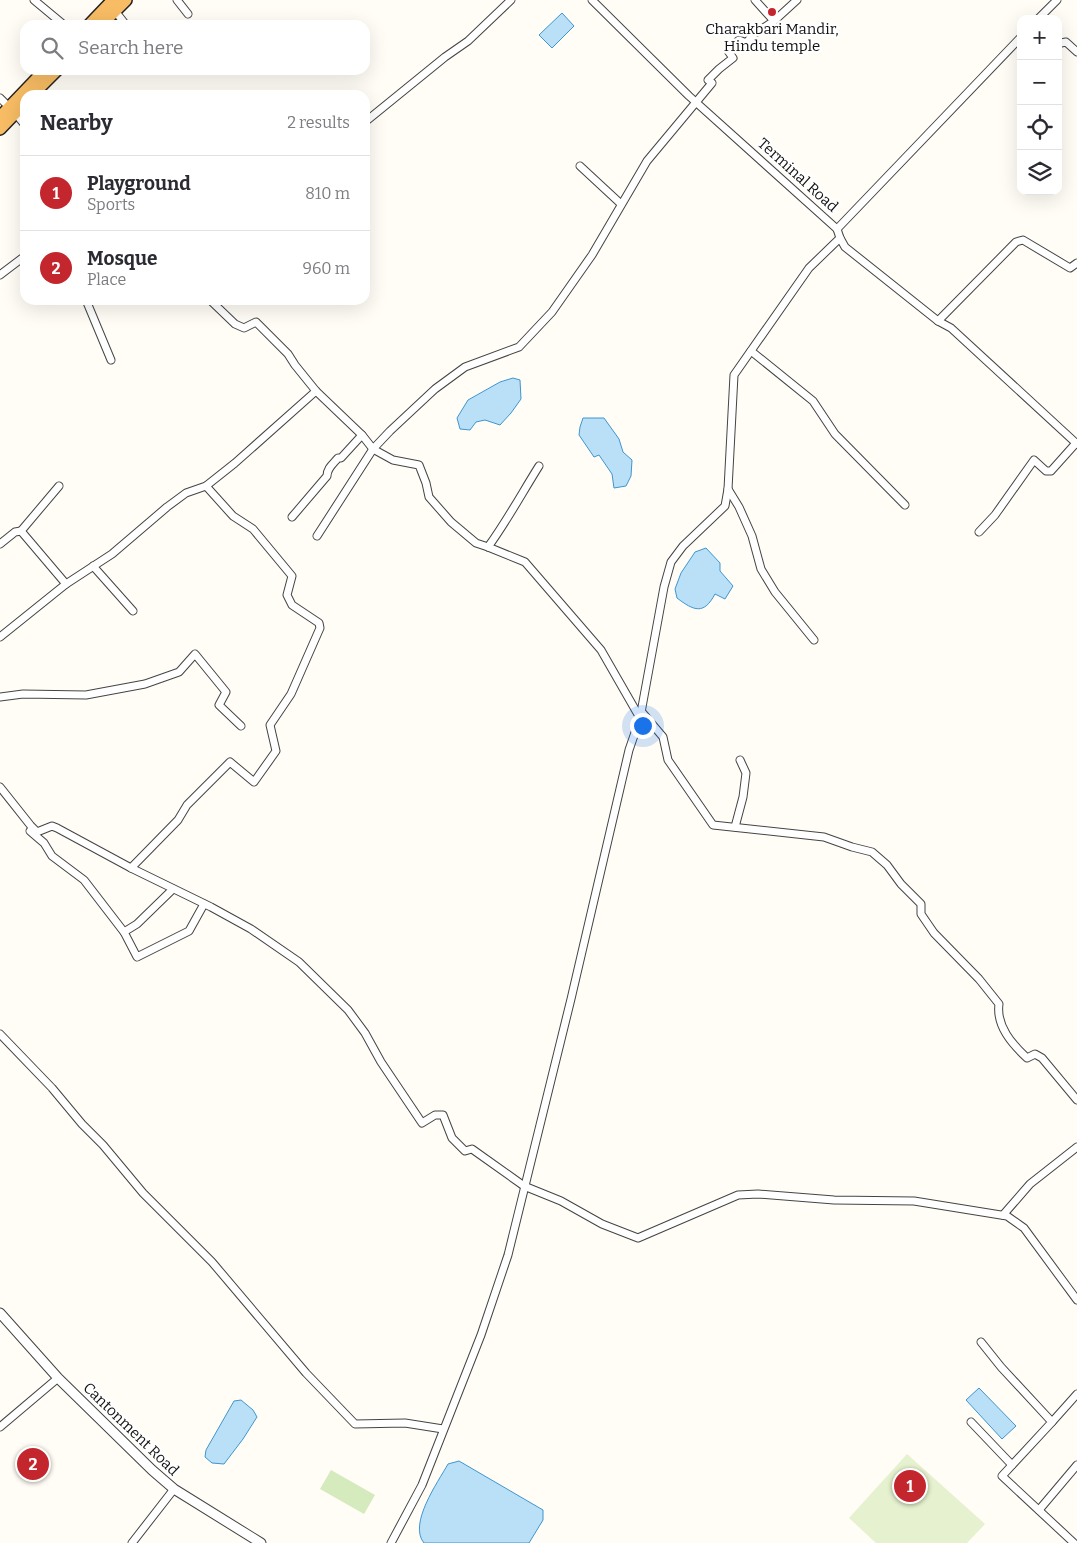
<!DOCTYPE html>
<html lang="en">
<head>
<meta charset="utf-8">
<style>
	body { margin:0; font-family:Bitter,serif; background:#f7f7f7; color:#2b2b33 }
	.controls { position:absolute; right:15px; top:15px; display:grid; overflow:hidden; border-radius:10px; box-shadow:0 5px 20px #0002 }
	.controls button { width:45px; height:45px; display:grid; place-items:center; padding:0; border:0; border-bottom:1px solid #e1e1e2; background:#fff; color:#2b2b33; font:25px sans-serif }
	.you { position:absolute; left:642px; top:725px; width:18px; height:18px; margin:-12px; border:4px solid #fff; border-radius:50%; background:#1a73e8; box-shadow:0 0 0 8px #1a73e833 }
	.badge { display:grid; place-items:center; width:32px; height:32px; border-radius:50%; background:#c4262e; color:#fff; font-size:16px; font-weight:700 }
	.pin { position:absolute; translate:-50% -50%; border:2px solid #fff; box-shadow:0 1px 5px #0006 }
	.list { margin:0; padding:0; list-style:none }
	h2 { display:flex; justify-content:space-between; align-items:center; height:65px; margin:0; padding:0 20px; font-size:21px }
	h2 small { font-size:16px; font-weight:400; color:#7c7c81 }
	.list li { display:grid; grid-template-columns:32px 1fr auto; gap:15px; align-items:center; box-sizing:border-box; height:75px; padding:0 20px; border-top:1px solid #e1e1e2 }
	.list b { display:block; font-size:19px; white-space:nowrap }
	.list p { margin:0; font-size:16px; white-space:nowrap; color:#7c7c81 }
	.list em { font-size:16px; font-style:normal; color:#7c7c81 }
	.icon { flex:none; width:28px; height:28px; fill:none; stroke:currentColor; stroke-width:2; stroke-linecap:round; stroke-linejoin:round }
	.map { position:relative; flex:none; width:1077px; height:1543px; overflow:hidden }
	.search { position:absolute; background:#fff; box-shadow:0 5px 20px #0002; left:20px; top:20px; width:350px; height:55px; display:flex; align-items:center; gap:12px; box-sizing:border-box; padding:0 18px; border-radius:15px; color:#7c7c81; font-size:19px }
	.panel { position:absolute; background:#fff; box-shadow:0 5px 20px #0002; left:20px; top:90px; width:350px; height:215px; border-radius:15px }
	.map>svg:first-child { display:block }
	.green { fill:#d5ebbd }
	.pitch { fill:#e6f2cf }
	.water { fill:#b9e0f7; stroke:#3f96cf }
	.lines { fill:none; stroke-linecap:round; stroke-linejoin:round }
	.minor-casing { stroke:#444; stroke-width:9 }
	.tertiary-casing { stroke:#444; stroke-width:11 }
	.trunk-casing { stroke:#222; stroke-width:14 }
	.minor { stroke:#fff; stroke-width:7 }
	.tertiary { stroke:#fff; stroke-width:9 }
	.trunk { stroke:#f7bc64; stroke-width:11 }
	.poi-dot { fill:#c4262e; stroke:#fff; stroke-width:2 }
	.labels { text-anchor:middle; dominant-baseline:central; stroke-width:5; stroke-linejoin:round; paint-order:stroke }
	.poi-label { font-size:15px; fill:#111; stroke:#fff }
	.street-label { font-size:15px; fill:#111; stroke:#fff }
</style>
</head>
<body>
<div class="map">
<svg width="1077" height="1543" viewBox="0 0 1077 1543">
	<rect width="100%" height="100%" fill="#fffdf5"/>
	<path class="green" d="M331,1470L375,1495L364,1514L320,1489Z"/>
	<path class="pitch" d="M907,1454L985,1524L967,1543H876L849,1518Z"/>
	<g class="water">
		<path d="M562,13L574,26L552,48L539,35Z"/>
		<path d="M513,378L520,380L521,399L511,413L500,425L485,420L476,422L470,430L460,429L457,418L468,400L500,382Z"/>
		<path d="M583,418H604L619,439L623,452L632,460L631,476L626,486L614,488L612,474L599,455L594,457L579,435L580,427Z"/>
		<path d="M706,548L720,563V571L733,586L725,599L715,594C704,615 694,611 677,598L675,589L681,573L695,552Z"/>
		<path d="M979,1388L1016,1426L1002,1439L966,1400Z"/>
		<path d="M241,1400L253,1410L257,1417L243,1439L224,1464L212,1463L205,1457L206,1450L234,1401Z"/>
		<path d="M459,1461L543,1510V1520L529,1543H424C408,1524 438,1482 448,1464Z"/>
	</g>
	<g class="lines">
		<g class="minor-casing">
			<g id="minor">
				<path d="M34,0L64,25"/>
				<path d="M177,0L188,14"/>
				<path d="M592,0L689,96L837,229L840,238L845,247L938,321L951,328L1077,444"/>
				<path d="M755,0L774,21"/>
				<path d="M115,11L126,25"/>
				<path d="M1038,19L1057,0"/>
				<path d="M1058,45L1061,43L1066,42L1077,52"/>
				<path d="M0,98L15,113L25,125"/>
				<path d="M365,122L445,57L468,41L511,0"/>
				<path d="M580,166L621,204"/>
				<path d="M837,229L1021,37"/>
				<path d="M0,275L25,256"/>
				<path d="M86,300L111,360"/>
				<path d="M210,300L235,324L244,328L256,322L288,354L295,365L316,391L362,435L373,449L393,460L419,465L426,483L429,497L451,522L476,543L488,547L525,562L601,650L640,718"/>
				<path d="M938,321L1016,242L1023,240L1070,268L1077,263"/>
				<path d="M751,351L813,401L835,434L905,505"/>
				<path d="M59,486L21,531L66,584"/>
				<path d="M728,489L739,507L752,536L761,569L775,592L814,640"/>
				<path d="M292,517L327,476C327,468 333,464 338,458H341L362,435"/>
				<path d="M979,532L995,515L1034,460L1046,471H1051L1076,443"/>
				<path d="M317,536L373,449L390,431L435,389L465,367L519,347L552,312L592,255L647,161L712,83L708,80L719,69L733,58L728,51L739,40L746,43L754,34L774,21L797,0"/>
				<path d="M0,544L15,532L21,531"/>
				<path d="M488,547C507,521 522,493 539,466"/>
				<path d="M93,566L133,611"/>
				<path d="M0,637L66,584L112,554L167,507L186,493L206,486L235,463L316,391"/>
				<path d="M0,697L23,694L86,695L145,684L179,672L195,654L226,692L219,705L241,726"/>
				<path d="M641,711L663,737L668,760L713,825L824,837L852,847L872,852L887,865L901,884L921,904V914L934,933L979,979L999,1004C996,1026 1012,1044 1027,1058L1035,1054L1042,1058L1077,1100"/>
				<path d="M0,787L31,826L37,832L52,826L57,828L131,868L211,907L251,929L299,962L348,1010L365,1033L381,1062L422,1123L435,1115H443L452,1138L465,1151L472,1149L524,1186L561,1201L602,1224L638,1238L738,1195L758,1194L834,1200L914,1201L1007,1216L1024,1228L1077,1300"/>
				<path d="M735,827L743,797L746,773L740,760"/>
				<path d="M30,831L44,843L52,856L84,880L124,932"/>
				<path d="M131,868L178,820L187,805L230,762L254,782L276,751L270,725L291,694L320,628L319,623L292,605L287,595L292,576L253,529L233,516L206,486"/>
				<path d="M173,889L137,924L124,932L137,957L189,931L204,904"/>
				<path d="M0,1034L52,1088L82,1124L103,1145L143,1193L212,1262L306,1373L355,1424L405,1423L443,1429"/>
				<path d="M1003,1215L1030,1184L1077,1147"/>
				<path d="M981,1342L1001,1367L1052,1422L1002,1476L1074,1543"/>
				<path d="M971,1422L1012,1465"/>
				<path d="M1052,1422L1077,1394"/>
				<path d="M0,1427L58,1378"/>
				<path d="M1039,1510L1077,1465"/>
				<path d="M132,1543L174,1489"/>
				<path d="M391,1543L422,1485L481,1335L508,1255L571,999L629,750L640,718L664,587L671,562L683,546L725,506L728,489L734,375L809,268L840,238"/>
			</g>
		</g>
		<g class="tertiary-casing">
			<path id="tertiary" d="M0,1313L58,1378L152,1470L174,1489L261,1543"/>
		</g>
		<g class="trunk-casing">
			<g id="trunk">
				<path d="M89,25L113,0"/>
				<path d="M101,25L126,0"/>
				<path d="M32,95L57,70"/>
				<path d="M0,117L45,70"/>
				<path d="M0,129L25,103"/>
			</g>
		</g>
		<use href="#minor" class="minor"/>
		<use href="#tertiary" class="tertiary"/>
		<use href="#trunk" class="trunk"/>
	</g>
	<circle class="poi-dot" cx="772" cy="12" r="5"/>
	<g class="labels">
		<g class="poi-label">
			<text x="772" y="29">Charakbari Mandir,<tspan x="772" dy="17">Hindu temple</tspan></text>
		</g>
		<g class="street-label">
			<text transform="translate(798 175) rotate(42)">Terminal Road</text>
			<text transform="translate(131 1429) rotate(44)">Cantonment Road</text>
		</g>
	</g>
</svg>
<div class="controls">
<button>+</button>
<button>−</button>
<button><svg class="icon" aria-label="locate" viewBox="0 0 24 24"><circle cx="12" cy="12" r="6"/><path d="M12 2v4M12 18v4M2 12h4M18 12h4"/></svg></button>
<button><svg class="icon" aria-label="layers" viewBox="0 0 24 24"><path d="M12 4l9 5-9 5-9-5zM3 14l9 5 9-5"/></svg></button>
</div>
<div class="you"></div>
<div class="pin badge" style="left:910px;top:1486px">1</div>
<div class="pin badge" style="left:33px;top:1464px">2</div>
<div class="search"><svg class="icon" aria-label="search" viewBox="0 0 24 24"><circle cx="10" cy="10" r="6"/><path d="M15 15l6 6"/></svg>Search here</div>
<section class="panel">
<h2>Nearby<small>2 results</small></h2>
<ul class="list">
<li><span class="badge">1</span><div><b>Playground</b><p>Sports</p></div><em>810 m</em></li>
<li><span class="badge">2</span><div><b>Mosque</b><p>Place</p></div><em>960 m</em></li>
</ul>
</section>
</div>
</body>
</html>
